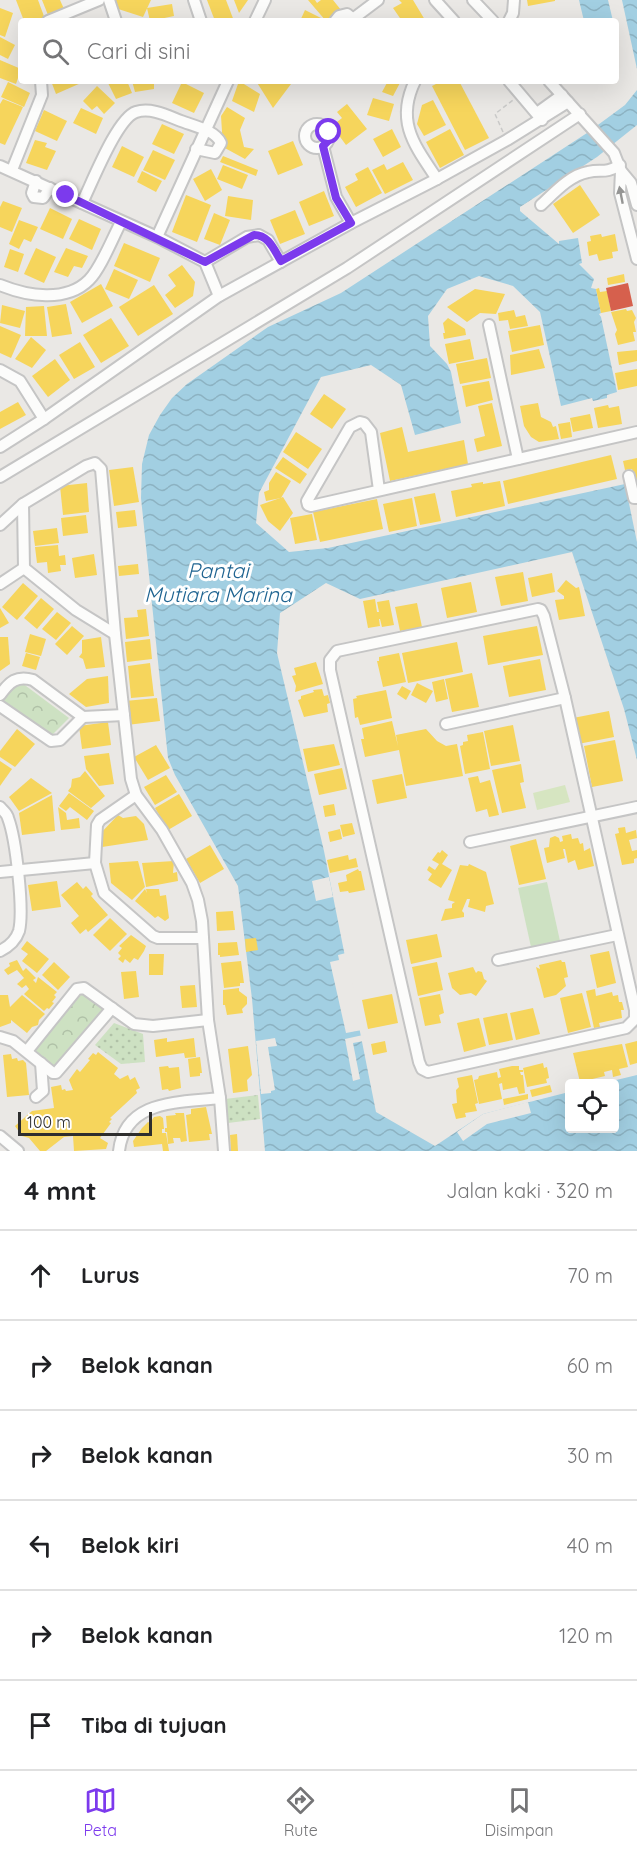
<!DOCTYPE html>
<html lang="id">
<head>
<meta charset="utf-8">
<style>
	body { margin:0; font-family:Quicksand,sans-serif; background:#f2f2f2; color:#202124 }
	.controls { position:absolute; right:18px; bottom:18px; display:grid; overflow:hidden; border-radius:6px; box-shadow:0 6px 24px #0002 }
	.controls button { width:54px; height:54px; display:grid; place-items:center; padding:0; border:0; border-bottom:2px solid #e0e0e0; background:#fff; color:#202124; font:30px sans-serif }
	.scale { position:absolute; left:18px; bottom:15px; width:134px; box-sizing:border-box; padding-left:6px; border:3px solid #2e2e2e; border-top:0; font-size:16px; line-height:21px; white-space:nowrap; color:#2e2e2e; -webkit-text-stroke:4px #fff; paint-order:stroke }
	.stop { position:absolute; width:18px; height:18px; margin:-14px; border:4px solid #7c3aed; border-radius:50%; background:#fff }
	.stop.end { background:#7c3aed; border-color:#fff; box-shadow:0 2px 6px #0008 }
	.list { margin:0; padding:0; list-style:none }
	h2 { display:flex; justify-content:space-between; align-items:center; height:78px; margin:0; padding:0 24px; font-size:26px }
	h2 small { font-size:20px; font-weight:400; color:#757577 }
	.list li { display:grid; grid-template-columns:39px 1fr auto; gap:18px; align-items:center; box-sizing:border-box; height:90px; padding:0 24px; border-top:2px solid #e0e0e0 }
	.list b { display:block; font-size:22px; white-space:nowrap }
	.list em { font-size:20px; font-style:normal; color:#757577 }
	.icon { flex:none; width:33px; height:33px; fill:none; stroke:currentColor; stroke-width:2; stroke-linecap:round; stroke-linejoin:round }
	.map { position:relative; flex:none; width:637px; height:1151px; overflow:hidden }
	.search { position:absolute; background:#fff; box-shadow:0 6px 24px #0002; left:18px; right:18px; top:18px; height:66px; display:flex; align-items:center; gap:15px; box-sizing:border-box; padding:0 21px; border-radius:6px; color:#757577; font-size:22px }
	.sheet { height:618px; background:#fff }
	nav { display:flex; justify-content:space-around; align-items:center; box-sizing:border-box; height:84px; border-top:2px solid #e0e0e0; background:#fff; font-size:16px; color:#757577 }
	nav a { display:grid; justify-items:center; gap:3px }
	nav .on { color:#7c3aed }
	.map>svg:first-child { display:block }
	.grass { fill:url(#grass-dots) }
	.park { fill:url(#park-crowns) }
	.garden { fill:#cde1c2 }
	.pitch { fill:#d6e5c1 }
	.water { fill:url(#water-waves) }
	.pier { fill:#eae8e5 }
	.homes { fill:#f6d55c }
	.shops { fill:#d6604d }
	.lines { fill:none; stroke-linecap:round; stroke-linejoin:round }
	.minor-casing { stroke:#c5c5c5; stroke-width:14 }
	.path { stroke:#c9c9c8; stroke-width:1.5; stroke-dasharray:4.5 3; stroke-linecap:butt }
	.minor { stroke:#fcfcfb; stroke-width:10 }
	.oneway { fill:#959594 }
	.route { stroke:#7c3aed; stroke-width:8 }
	.labels { text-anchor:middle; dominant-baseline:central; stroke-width:6; stroke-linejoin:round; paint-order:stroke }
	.water-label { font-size:21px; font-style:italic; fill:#1f6491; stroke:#fff }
</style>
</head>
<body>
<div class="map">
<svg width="637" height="1151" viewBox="0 0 637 1151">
	<defs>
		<pattern id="grass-dots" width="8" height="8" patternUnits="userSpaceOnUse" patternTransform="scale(1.5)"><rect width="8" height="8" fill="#cde1c2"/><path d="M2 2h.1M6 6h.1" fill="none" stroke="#b0c1a7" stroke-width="1.8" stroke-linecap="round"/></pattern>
		<pattern id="park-crowns" width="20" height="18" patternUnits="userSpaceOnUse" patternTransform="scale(1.5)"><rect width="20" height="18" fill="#cde1c2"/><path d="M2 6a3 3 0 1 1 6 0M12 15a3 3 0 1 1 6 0" fill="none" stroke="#b0c1a7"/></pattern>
		<pattern id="water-waves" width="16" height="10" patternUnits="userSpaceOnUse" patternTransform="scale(1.5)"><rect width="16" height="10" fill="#a2cfe2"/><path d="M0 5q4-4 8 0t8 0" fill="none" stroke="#8cb2c2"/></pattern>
	</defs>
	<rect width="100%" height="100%" fill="#eae8e5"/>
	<g class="grass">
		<path d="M114,1023L143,1034L145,1062L121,1064L95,1045Z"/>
		<path d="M258,1095L260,1119L228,1123L225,1099Z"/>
	</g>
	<g class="park">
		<path d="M18,680L69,718L49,738L2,703Z"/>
		<path d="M84,991L107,1009L56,1069L32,1053Z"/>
	</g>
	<path class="garden" d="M547,882L560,941L531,947L518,888Z"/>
	<path class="pitch" d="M565,785L570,802L537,810L533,793Z"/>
	<g class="water">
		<path d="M579,0H608L613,21H584Z"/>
		<path d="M622,0H637V69Z"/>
		<path d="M637,90V125L597,157L520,207V211L559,244V241L578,238L582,263L579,264L594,279L591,288L596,289L601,313L599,314L601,317L617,392L607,395V398L593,401L592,398L561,406L540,312L513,286L479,276L447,289L428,316L430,346L447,364L451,372L461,423L415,435L401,385L371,365L321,377L259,493L256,523L289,552L328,548L625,484L637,542V760L624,709L572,552L360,599L326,583L280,613L277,653L324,851L376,1112L435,1146L483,1114L569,1092L570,1128H614V1084L604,1083L637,1075V1151H265L252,999L238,886L175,775L168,758L141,498L142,464L149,435L160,415L172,398L187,384L268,327L341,293L587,133L625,105Z"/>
	</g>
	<g class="pier">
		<path d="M329,877L333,897L316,901L312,881Z"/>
		<path d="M346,953L362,1030L346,1033L330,962L339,960L338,955Z"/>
		<path d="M363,1035L364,1041L353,1043L360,1079L353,1081L345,1039Z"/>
		<path d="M275,1038L277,1046L268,1047L275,1090L271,1091V1093L261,1094L256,1041Z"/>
		<path d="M528,1102L531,1113L487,1124L463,1141L457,1132L483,1114Z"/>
	</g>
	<g class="homes">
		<path d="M16,0H38L45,19L39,21H24Z"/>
		<path d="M42,0H60L64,9L48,15Z"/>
		<path d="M114,0H151L143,17L112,7Z"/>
		<path d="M207,0H226L234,21H215Z"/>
		<path d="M234,0H248L239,13Z"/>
		<path d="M308,0H315L317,3L321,0H333L341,10L326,21Z"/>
		<path d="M399,0H413L425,20L402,21L393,8L402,3Z"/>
		<path d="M527,0H555V1L528,6Z"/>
		<path d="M172,4L174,16L150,21L147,8Z"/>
		<path d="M0,8L13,13L5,37L0,35Z"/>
		<path d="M305,10L321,18L320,21H300Z"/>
		<path d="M0,37L15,45L8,59L0,55Z"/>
		<path d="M0,60L21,69L16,84L0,78Z"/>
		<path d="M51,81H80L81,83L56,94Z"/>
		<path d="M112,81H127L132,93L116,99L108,83Z"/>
		<path d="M132,81H154V89L135,92Z"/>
		<path d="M239,81L260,94L254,112L232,101Z"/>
		<path d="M256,81H286L291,84L273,108Z"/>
		<path d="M388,81H401L393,96L382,92Z"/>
		<path d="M442,81H459L489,138L465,150L432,86Z"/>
		<path d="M8,82L30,93L24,107L1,97Z"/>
		<path d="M182,82L204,93L194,113L172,103Z"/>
		<path d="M97,86L115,103L104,114L97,106L92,110L83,101Z"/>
		<path d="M373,98L394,104L389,121L367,115Z"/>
		<path d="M3,99L23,107L5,145L0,143V104Z"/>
		<path d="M433,100L446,125L424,136L417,124L422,105Z"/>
		<path d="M347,104L367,129L346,145L332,126L342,118L337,112Z"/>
		<path d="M227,107L245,118L240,130L244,147L254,149L245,159L223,147L221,116Z"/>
		<path d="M81,108L103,118L96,134L73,123Z"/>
		<path d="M44,110L67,121L57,141L35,131Z"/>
		<path d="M162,124L184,134L174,154L152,144Z"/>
		<path d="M392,129L401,147L383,157L373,139Z"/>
		<path d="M450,129L464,155L440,168L426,142Z"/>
		<path d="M35,140L47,143L45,147L56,151L47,170L26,163Z"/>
		<path d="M293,141L303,165L278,175L268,151Z"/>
		<path d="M122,146L144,157L134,177L112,167Z"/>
		<path d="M153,150L175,160L165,180L143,170Z"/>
		<path d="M223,156L258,170L256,176L220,162Z"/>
		<path d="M403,162L413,180L385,194L372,170L384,164L387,170Z"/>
		<path d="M223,165L248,175L242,189L217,179Z"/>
		<path d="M368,167L382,193L356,207L345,187L358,180L355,174Z"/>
		<path d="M211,169L222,190L205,201L193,179Z"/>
		<path d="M142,171L162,181L156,192L137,182Z"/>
		<path d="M580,185L600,215L573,233L553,204Z"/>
		<path d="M324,191L334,216L309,226L299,202Z"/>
		<path d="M186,195L211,205L197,242L172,232Z"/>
		<path d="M228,196L253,200L251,220L225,216Z"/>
		<path d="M3,201L22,208L12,232L0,227V207Z"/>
		<path d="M50,208L72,219L63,239L40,229Z"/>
		<path d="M295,210L305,234L280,244L270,220Z"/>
		<path d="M214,213L230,220L220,245L204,239Z"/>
		<path d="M79,219L101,229L92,250L69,239Z"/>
		<path d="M19,220L38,227L31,242L24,239L19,249L9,244Z"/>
		<path d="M601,234L602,237L615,234L618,251L612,252L613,258L599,261L597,254L589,256L587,242L591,241L590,236Z"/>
		<path d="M124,243L160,258L150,282L114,266Z"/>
		<path d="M36,248L56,257L44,283L24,274Z"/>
		<path d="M66,248L88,256L82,268L74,266L68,277L54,272Z"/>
		<path d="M10,249L24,254L18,272L4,267Z"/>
		<path d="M182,265L195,282L193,296L175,308L165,295L176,286L168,275Z"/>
		<path d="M114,269L138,280L129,299L105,289Z"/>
		<path d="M624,274L625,282L608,285L607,278Z"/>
		<path d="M101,284L113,306L82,323L70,302Z"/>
		<path d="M154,285L173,314L138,336L119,307Z"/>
		<path d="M599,288L600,292L607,291L611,311L601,313L596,289Z"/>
		<path d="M475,289L505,294L496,314L480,313L467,322L447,307Z"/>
		<path d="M66,304L72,334L52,337L47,307Z"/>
		<path d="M2,305L25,311L20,328L0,323Z"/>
		<path d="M44,306L47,336H25L26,307Z"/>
		<path d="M626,309L627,311L632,310L636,318L634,322L636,332H633L635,341L618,345L615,334L617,330L611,312Z"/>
		<path d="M514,310L516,317L525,315L528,326L510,329L508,320L499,321L498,313Z"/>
		<path d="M111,318L129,346L101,363L83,335Z"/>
		<path d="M448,318L465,329L466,335L444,339L443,333H445L443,323Z"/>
		<path d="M540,325L544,345L512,352L508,331Z"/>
		<path d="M0,326L21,335L11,358L0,353Z"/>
		<path d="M31,337L46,350L32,368L15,359Z"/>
		<path d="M470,339L474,359L449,364L445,344Z"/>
		<path d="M80,342L95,367L74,379L59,355Z"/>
		<path d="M539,349L545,368L511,375L510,355Z"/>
		<path d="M637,350V361L619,365L617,352Z"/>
		<path d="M487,358L491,378L460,384L456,364Z"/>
		<path d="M55,359L70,380L48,397L32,376Z"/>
		<path d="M637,369V386L618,390L615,373Z"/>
		<path d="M489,381L493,400L466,407L462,386Z"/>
		<path d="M324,394L346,409L332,429L310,414Z"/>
		<path d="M18,402L26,415L0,429V412Z"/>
		<path d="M492,403L502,446L477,452L474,439L485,436L478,406Z"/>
		<path d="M538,403L541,417L551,422L553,427L556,426L559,439L539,442L531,437L524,426L520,406Z"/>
		<path d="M608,405L609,408L619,406L622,424L598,428L594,408Z"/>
		<path d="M590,414L593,428L573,432L570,418Z"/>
		<path d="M570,422L572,437L561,439L558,424Z"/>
		<path d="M402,427L408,452L464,440L468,464L390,481L380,433Z"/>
		<path d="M296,432L322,449L308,469L283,452Z"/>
		<path d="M611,455L617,479L508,504L503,481Z"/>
		<path d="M283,457L307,474L300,484L275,468Z"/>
		<path d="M637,458V480H636L632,469L625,470L623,461Z"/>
		<path d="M133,467L139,502L114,506L109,470Z"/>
		<path d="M276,472L291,481L281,498L266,501L264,492L269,490V483Z"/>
		<path d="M500,481L505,506L456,517L451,491L472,487L471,484L483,482V484Z"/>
		<path d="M87,483L89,512L63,515L60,486Z"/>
		<path d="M435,493L441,521L420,525L414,497Z"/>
		<path d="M283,497L293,513L280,531L268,521L260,505Z"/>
		<path d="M412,498L417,526L389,532L383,504Z"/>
		<path d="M377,499L383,529L320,542L313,512Z"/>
		<path d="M135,510L137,526L118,528L116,512Z"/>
		<path d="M312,514L317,540L295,544L290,518Z"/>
		<path d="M86,515L88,533L63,536L61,518Z"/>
		<path d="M57,528L59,543L35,546L33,531Z"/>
		<path d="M58,545L59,556L65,555L66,565H60L61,571L48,573L47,562L37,563L35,547Z"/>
		<path d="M94,554L97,575L75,578L72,558Z"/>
		<path d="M138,564L139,574L119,576L118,566Z"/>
		<path d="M523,572L528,601L501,606L495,577Z"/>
		<path d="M552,573L555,592L532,597L528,578Z"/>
		<path d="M566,580L576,588L579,587L585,616L559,620L555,600L564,599V596L557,591Z"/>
		<path d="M471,582L477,612L447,618L441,588Z"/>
		<path d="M23,583L38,596L17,620L2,607Z"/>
		<path d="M41,598L54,609L37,629L24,618Z"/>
		<path d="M375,599L377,612H379L377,602L389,600L394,625L382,627L380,619H379L380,626L368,628L363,601Z"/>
		<path d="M417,603L422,627L400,631L395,607Z"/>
		<path d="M0,608L9,623L0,628Z"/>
		<path d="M146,609L149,636L126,639L124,618L138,617L137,610Z"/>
		<path d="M57,612L71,623L56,640L42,629Z"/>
		<path d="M72,626L84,636L67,655L55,644Z"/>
		<path d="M537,626L543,655L488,665L483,636Z"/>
		<path d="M30,634L46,639L41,656L25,652Z"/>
		<path d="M0,637H8L10,664L0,671Z"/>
		<path d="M101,637L105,667L86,669L83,659L79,657L82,653V640Z"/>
		<path d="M150,639L152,659L127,662L125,642Z"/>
		<path d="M457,642L463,672L408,683L402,653Z"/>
		<path d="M26,653L40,657L36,670L22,666Z"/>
		<path d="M399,653L406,682L383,687L377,661H379V657Z"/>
		<path d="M540,659L546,690L509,697L503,666Z"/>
		<path d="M316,662L323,684L295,692L296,686L292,676L296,675L294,668Z"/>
		<path d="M150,663L154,696L131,698L128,666Z"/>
		<path d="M472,673L479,707L452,712L445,679Z"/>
		<path d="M108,676L109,703L86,707L69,694L87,679Z"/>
		<path d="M444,679L448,699L436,702L432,682Z"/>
		<path d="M417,683L433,691L426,703L411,695Z"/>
		<path d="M402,686L411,691L406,700L397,694Z"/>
		<path d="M322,689L324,696L328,695L330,703L327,704L328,712L304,717L298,700L301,699V696L314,692L313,690Z"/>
		<path d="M386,690L392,718L360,725L358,717L355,718L353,699L357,698L356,696Z"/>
		<path d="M157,698L160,721L127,725L125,701Z"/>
		<path d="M609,711L614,737L578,744L573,718Z"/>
		<path d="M392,721L398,746L396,735L426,729L437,741L446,746L457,744L463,776L406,786L399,750L365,757L361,739H364L362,728Z"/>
		<path d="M108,722L111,745L82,749L79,726Z"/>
		<path d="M513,725L520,761L491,766L484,731Z"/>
		<path d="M17,729L35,744L15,767L0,757V751Z"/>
		<path d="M483,732L490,769L465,774L460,746L463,745V742L468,741L467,735Z"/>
		<path d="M615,740L623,781L592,787L584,746Z"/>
		<path d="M334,744L340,765L308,772L303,749Z"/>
		<path d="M156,745L170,768L148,780L134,757Z"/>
		<path d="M109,753L114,784L99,786L86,769L84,756Z"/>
		<path d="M0,761L12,769L0,786Z"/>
		<path d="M521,764L524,782L520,783L526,808L502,813L492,770Z"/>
		<path d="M342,768L347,789L319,795L314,774Z"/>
		<path d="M85,771L105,796L91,808L68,791L71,787L72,779L80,777Z"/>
		<path d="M402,774L407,798L377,804L372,780Z"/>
		<path d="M166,775L177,792L155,805L144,787Z"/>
		<path d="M478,776L480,783L490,780L499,815L489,817L487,809L476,812L468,778Z"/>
		<path d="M31,778L52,793L19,811L9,797Z"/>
		<path d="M69,793L94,811L87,820L70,807L66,811L59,806Z"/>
		<path d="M179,794L192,816L168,830L155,808Z"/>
		<path d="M52,795L55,831L22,835L19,813Z"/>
		<path d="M334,804L336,815L325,817L323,806Z"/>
		<path d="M58,807L66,813L67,820L79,818L80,828L61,830Z"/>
		<path d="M118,815L123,818L136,816L144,824L148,840L102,847L99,835Z"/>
		<path d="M352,823L355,834L343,837L340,825Z"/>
		<path d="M625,827L626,833L636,830L637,838L629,840L632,851L637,850V858L634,859V863L622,865L615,834L619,833L618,828Z"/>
		<path d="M340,829L342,839L330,842L328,832Z"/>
		<path d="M571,834L572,839L578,838L580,844L583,843L584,851L590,848L594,866L578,870L575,860L568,863L565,849H563L565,858L547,863L544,848L549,847L550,838L555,836L559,838L560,842L563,841L562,836Z"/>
		<path d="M536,839L546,879L519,885L510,846Z"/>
		<path d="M210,845L224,869L200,883L186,859Z"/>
		<path d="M442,850L448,855L442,864L452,870L441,888L428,880L432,874L427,870L429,866L435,870L439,864L432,860L438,852L440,853Z"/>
		<path d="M348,855L349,860L356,858L358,867L330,873L327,860Z"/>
		<path d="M138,861L145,887L132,900L111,883L109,863Z"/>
		<path d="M174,861L173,873L177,872L178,881L146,887L142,863Z"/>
		<path d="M469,864L486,872L494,904L486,906L485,912L468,907L470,899H467L462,911L464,913V917L441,921L445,909L452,908V904L455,902L448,900L460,865L468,866Z"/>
		<path d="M358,869L359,871H361L365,890L349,893L348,891L340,892L338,883L347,881L346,875Z"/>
		<path d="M57,881L61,907L32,911L28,885Z"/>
		<path d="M77,882L83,889L86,886L93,894L91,896L108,915L88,932L86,929L80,934L71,923L79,916L61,895Z"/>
		<path d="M145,889L147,893L146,889H159L160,896L166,895L169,918L165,921L158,916L155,918L135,901Z"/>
		<path d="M233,911L235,930L217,931L216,912Z"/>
		<path d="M110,918L127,934L110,951L93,935Z"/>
		<path d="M437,934L442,957L411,964L406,940Z"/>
		<path d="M131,935L146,946L144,951L138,960L134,958L130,963L125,959L123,963L118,959L121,956L118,953L122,948L119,946Z"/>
		<path d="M256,938L258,950L246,952L245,939Z"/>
		<path d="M27,941L49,959L37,973L22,961L28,954L21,949Z"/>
		<path d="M237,942L239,955L220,957V955H218V943Z"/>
		<path d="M609,951L616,983L597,988L590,955Z"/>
		<path d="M149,954H164L163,975H149Z"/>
		<path d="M17,960L23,971L26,968L36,978L33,980L36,983L38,977L57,992L54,995L56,997L52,1002L54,1003L49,1009L47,1008L44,1011L24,994L29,989L26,985L22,988L17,984L24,978L17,970L8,975L4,970L10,966L9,963Z"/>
		<path d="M561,960L562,962H565L568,977L564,978L566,986L556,995L544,998L536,967L540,969L539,965Z"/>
		<path d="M241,961L244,983H240V986L224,988L221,963Z"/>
		<path d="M54,962L70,977L58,990L42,975Z"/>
		<path d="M437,962L443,990L418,996L412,967Z"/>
		<path d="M473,967L476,973L478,971L482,972L484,979L487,981L476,996L471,993L460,995L452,988L448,973Z"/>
		<path d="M136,971L139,997L124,999L121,972Z"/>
		<path d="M195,985L197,1007L182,1008L180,986Z"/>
		<path d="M239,988V991L247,997V1004L242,1009L243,1013L227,1015L225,1005H223V990Z"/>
		<path d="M595,989L596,996L612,992L613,996L618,995L619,1002H622L624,1010H621L622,1018L599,1023L600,1027L594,1028L586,991Z"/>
		<path d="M582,993L591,1027L568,1033L560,998Z"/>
		<path d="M392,994L398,1023L368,1029L362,1000Z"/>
		<path d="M440,994L444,1013L439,1015L441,1023L425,1026L419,998Z"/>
		<path d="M0,995H8L10,1007L22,995L45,1014L39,1020L38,1025L32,1027L27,1033L11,1020V1023L0,1027Z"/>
		<path d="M533,1008L540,1034L516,1040L510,1013Z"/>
		<path d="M507,1013L513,1040L489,1045L483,1018Z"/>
		<path d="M479,1018L486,1046L464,1052L457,1023Z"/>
		<path d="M167,1038V1042L194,1038L196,1057L185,1058L184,1053L156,1057L154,1040Z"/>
		<path d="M385,1041L387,1052L373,1055L371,1044Z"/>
		<path d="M637,1041V1063L630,1065L625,1044Z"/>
		<path d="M622,1044L628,1067L619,1069L621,1075L613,1077L612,1070L604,1072L605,1076L580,1082L573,1053Z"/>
		<path d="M248,1046L252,1075L247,1080L248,1091L233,1093L228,1049Z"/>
		<path d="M98,1052L118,1068L114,1074L120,1079L128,1075L130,1080L135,1077L140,1088L136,1090L137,1093L110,1118L112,1119L109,1122L111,1123L100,1138L108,1143L106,1149L74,1151L73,1136L64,1137L46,1151H40L29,1138L22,1136L15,1126L32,1111L54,1108L51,1087L61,1085L62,1090L65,1089L66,1091L73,1090L69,1080L77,1069L80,1072L90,1060L88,1059L93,1053L96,1055Z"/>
		<path d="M11,1054L12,1059L17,1058L18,1061L23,1060L26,1063L29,1095L7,1097L3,1055Z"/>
		<path d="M200,1057L202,1073H200V1076L190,1077L188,1059Z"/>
		<path d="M543,1063L544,1068L547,1067L549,1078L546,1079L547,1083L527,1087L523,1068Z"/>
		<path d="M168,1066L169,1068L179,1067L181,1088L169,1091L168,1089L162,1090L159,1067Z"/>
		<path d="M512,1066H519V1070H523V1072H520L521,1075H523L525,1093L519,1094L517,1087L503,1090L502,1083L499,1084L502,1099L479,1104L474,1080L478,1079L479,1076L497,1072L498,1078L501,1077L499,1069Z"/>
		<path d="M472,1075L478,1103L475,1104L477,1111L465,1113L466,1117L456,1119L452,1104L457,1103L456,1090L459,1087L457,1078Z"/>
		<path d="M550,1085L552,1092L532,1097L530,1090Z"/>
		<path d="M528,1094V1099L504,1105L503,1099Z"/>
		<path d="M206,1107L212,1134H209L210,1140L189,1142L186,1115L191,1114V1109Z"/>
		<path d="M175,1113H184L187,1141L181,1142L180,1138H173L174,1143L168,1144L167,1132H165V1128H167L166,1116L176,1115Z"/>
		<path d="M160,1116L163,1118L164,1129H162V1133H166L169,1151H163L162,1144L134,1147L133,1141L142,1128L148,1122L150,1123L154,1117Z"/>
		<path d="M237,1134L238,1151H231L230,1135Z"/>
	</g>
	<path class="shops" d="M628,283L633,306L611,311L606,288Z"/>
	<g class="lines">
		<g class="minor-casing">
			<g id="minor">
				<path d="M109,0L116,21"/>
				<path d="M194,0L201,21"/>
				<path d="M435,0L454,21"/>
				<path d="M473,0L493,21"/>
				<path d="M354,18L378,0"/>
				<path d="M48,21L99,0"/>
				<path d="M255,21L265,0"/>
				<path d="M335,21L339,16L347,14L356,21"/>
				<path d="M509,21L513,13L514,0"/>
				<path d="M415,81C395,122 415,146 437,179"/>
				<path d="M509,81L542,120"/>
				<path d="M549,81L614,153L621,171L631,183L637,205"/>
				<path d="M537,113L562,95"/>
				<circle cx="317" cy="136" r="12"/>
				<path d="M323,146L336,197L351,223"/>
				<path d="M0,166L157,237L205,262L219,296"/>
				<path d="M12,170L42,95L41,81"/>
				<path d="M621,171L620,193L637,259"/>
				<path d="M36,181L32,193L34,197L43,198L50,188"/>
				<path d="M82,203C92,183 117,118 136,112C151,107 168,116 181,121C194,126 215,130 221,143L215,153L196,149"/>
				<path d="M541,205C554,193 570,175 588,172C602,169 605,174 620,165"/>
				<path d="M157,237L228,81"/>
				<path d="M205,262L247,237L259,235L268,240L281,262"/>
				<path d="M0,285C27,296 66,303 89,280C101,268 113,237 121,222"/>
				<path d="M489,325L518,459"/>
				<path d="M0,370L20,381L44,419"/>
				<path d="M0,447L44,419L219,296L351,223L437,179L507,140L568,102"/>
				<path d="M629,476L634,498H637"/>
				<path d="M0,477L347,268L580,114"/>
				<path d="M379,490L371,432L364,423L360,422L350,427L307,501L308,505L311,506L637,432"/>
				<path d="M23,504L24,568L76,610L115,634"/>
				<path d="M0,525L23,504L86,466L95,463L101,469L115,634L131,779L136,795L162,830L192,883L198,900L202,921L208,1020L220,1098L224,1151"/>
				<path d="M0,584L24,568"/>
				<path d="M538,609L541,610L544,616L565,698L635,1010V1019L626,1028L428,1072L422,1069L419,1062L330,670V660L337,651Z"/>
				<path d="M0,695C9,682 17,675 33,680L83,717"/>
				<path d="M0,706L51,741L60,740L83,717L124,715"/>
				<path d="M446,724L565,698"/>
				<path d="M136,795L100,820L97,825L95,863L104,893L153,936L158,938H203"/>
				<path d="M0,807C3,811 7,813 8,818C16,839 24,910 19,931C16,940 8,947 0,951"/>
				<path d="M470,842L637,807"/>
				<path d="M0,872L95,863"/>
				<path d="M498,960L617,935"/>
				<path d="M0,1037L13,1041L53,1073H56L112,1008"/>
				<path d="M27,1051L77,989L84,988L134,1024L153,1026L208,1020"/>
				<path d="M36,1097L43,1091L41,1063"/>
				<path d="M0,1136L18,1151"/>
				<path d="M119,1151C125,1099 179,1103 220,1098"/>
			</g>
		</g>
		<path class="path" d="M503,132L495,114L513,100"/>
		<use href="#minor" class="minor"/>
	</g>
	<defs><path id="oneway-solid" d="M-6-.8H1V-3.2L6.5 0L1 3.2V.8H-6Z" transform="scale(1.5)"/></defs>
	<use class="oneway" href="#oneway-solid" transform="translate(621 195) rotate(-101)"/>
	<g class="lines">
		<path class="route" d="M66,195L205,262L254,235C269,235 274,250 281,261L351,223L336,198L323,146L329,140V132"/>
	</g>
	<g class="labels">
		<g class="water-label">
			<text x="218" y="570">Pantai<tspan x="218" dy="24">Mutiara Marina</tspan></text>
		</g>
	</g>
</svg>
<div class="controls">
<button><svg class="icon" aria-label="locate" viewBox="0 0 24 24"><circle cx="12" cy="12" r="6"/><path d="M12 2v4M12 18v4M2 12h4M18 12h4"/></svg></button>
</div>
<div class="scale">100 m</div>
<div class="stop" style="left:329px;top:132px"></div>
<div class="stop end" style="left:66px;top:195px"></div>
<div class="search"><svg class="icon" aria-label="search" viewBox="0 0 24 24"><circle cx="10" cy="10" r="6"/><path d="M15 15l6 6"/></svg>Cari di sini</div>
</div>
<section class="sheet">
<h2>4 mnt<small>Jalan kaki · 320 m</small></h2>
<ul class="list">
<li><svg class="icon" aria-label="ahead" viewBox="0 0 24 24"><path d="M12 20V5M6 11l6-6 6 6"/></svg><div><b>Lurus</b></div><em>70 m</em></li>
<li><svg class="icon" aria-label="right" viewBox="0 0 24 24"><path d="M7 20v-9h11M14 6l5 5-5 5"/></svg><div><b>Belok kanan</b></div><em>60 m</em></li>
<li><svg class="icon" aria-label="right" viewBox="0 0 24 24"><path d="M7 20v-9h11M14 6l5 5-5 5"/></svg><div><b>Belok kanan</b></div><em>30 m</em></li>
<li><svg class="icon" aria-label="left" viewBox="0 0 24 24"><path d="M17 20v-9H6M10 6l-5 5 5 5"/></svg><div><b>Belok kiri</b></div><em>40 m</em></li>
<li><svg class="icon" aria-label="right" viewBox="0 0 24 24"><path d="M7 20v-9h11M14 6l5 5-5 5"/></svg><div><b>Belok kanan</b></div><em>120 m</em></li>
<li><svg class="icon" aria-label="arrive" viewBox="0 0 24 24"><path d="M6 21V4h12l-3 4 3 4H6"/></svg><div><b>Tiba di tujuan</b></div></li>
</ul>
</section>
<nav>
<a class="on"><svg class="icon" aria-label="map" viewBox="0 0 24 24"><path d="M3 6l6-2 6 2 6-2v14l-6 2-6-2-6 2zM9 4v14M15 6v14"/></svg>Peta</a>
<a><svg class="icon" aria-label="directions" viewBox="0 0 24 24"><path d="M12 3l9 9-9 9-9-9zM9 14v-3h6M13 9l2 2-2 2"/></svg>Rute</a>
<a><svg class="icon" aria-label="saved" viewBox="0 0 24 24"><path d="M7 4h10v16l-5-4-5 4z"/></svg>Disimpan</a>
</nav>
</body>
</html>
